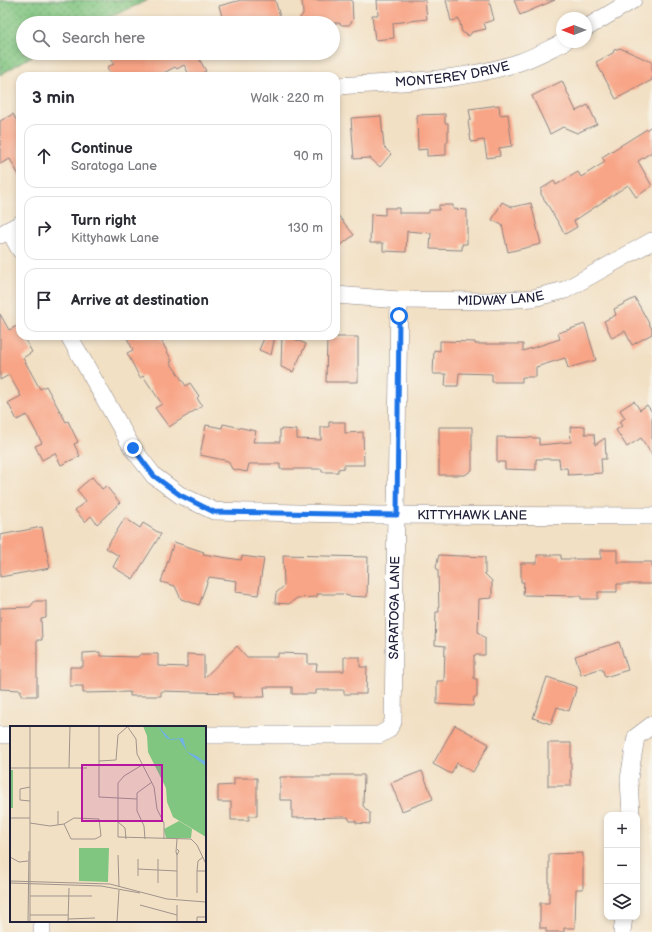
<!DOCTYPE html>
<html lang="en">
<head>
<meta charset="utf-8">
<style>
	body { margin:0; font-family:"Balsamiq Sans",sans-serif; background:#f2f2f3; color:#2b2b33 }
	.controls { position:absolute; right:12px; bottom:12px; display:grid; overflow:hidden; border-radius:8px; box-shadow:0 2px 6px #0003 }
	.controls button { width:36px; height:36px; display:grid; place-items:center; padding:0; border:0; border-bottom:1px solid #e1e1e2; background:#fff; color:#2b2b33; font:20px sans-serif }
	.compass { position:absolute; left:556px; top:12px; width:36px; height:36px; border-radius:50%; background:#fff; box-shadow:0 2px 6px #0003; rotate:270deg }
	.stop { position:absolute; width:12px; height:12px; margin:-9px; border:3px solid #1a73e8; border-radius:50%; background:#fff }
	.stop.end { background:#1a73e8; border-color:#fff; box-shadow:0 1px 4px #0008 }
	.list { margin:0; padding:0; list-style:none }
	h2 { display:flex; justify-content:space-between; align-items:center; height:52px; margin:0; padding:0 16px; font-size:17px }
	h2 small { font-size:13px; font-weight:400; color:#7c7c81 }
	.list li { display:grid; grid-template-columns:26px 1fr auto; gap:12px; align-items:center; box-sizing:border-box; height:64px; margin:0 8px 8px; padding:0 8px; border:1px solid #e1e1e2; border-radius:12px }
	.list b { display:block; font-size:15px; white-space:nowrap }
	.list p { margin:0; font-size:13px; white-space:nowrap; color:#7c7c81 }
	.list em { font-size:13px; font-style:normal; color:#7c7c81 }
	.icon { flex:none; width:22px; height:22px; fill:none; stroke:currentColor; stroke-width:2; stroke-linecap:round; stroke-linejoin:round }
	.map { position:relative; flex:none; width:652px; height:932px; overflow:hidden }
	.search { position:absolute; background:#fff; box-shadow:0 2px 6px #0003; left:16px; top:16px; width:324px; height:44px; display:flex; align-items:center; gap:10px; box-sizing:border-box; padding:0 14px; border-radius:22px; color:#7c7c81; font-size:15px }
	.panel { position:absolute; background:#fff; box-shadow:0 2px 6px #0003; left:16px; top:72px; width:324px; height:268px; border-radius:12px }
	.map>svg:first-child { display:block }
	.grass { fill:url(#grass-dots); stroke:#51745e }
	.building { fill:#f8a486 }
	.lines { fill:none; stroke-linecap:round; stroke-linejoin:round }
	.minor-casing { stroke:#8a8180; stroke-width:18 }
	.minor { stroke:#fff; stroke-width:17 }
	.route { stroke:#1a73e8; stroke-width:5 }
	.labels { text-anchor:middle; dominant-baseline:central; stroke-width:3; stroke-linejoin:round; paint-order:stroke }
	.street-label { font-size:13px; fill:#22223b; stroke:#f7f3e8 }
	.inset-road { fill:none; stroke:#9f948d; stroke-width:1 }
	.view { fill:#b5179e; fill-opacity:0.15; stroke:#b5179e; stroke-width:2 }
	.inset-edge { fill:none; stroke:#22223b; stroke-width:2 }
</style>
</head>
<body>
<div class="map">
<svg width="652" height="932" viewBox="0 0 652 932">
	<defs>
		<pattern id="grass-dots" width="8" height="8" patternUnits="userSpaceOnUse"><rect width="8" height="8" fill="#80c580"/><path d="M2 2h.1M6 6h.1" fill="none" stroke="#68a06a" stroke-width="1.8" stroke-linecap="round"/></pattern>
	</defs>
	<rect width="100%" height="100%" fill="#f7f3e8"/>
	<filter id="ink" filterUnits="userSpaceOnUse"><feTurbulence type="fractalNoise" baseFrequency=".025" numOctaves="2"/><feDisplacementMap in="SourceGraphic" scale="8" xChannelSelector="R" yChannelSelector="G"/><feConvolveMatrix kernelMatrix="1 2 1 2 8 2 1 2 1" color-interpolation-filters="sRGB"/></filter>
	<filter id="wash" filterUnits="userSpaceOnUse"><feTurbulence type="fractalNoise" baseFrequency=".012" numOctaves="4" result="noise"/><feDisplacementMap in="SourceGraphic" scale="16" xChannelSelector="R" yChannelSelector="G"/><feGaussianBlur stdDeviation="0.9" result="paint"/><feColorMatrix in="noise" values="0 0 0 0 0 0 0 0 0 0 0 0 0 0 0 0 0 1.4 0 .05"/><feComposite in="paint" operator="in"/></filter>
	<g filter="url(#wash)">
		<rect width="100%" height="100%" fill="#f2e0c4"/>
		<path class="grass" d="M0,0H148L97,23H23V53H37L0,75Z"/>
		<g id="blocks">
			<g class="building">
				<path d="M241,0H275L282,23H234L232,17L223,20L219,6Z"/>
				<path d="M302,0H352L353,20L349,25H342L339,23H296L303,14Z"/>
				<path d="M377,0H425L427,19L393,23L394,38L375,40L372,15H378Z"/>
				<path d="M446,0H489L494,20L484,23L486,29L472,32L469,36L462,32L459,19L451,21Z"/>
				<path d="M514,0H555L520,15Z"/>
				<path d="M620,48L652,62V80L616,99L596,62L613,53L614,50Z"/>
				<path d="M118,53H205L198,57L206,71L196,76H190L184,65L177,69L175,67L158,76H111L107,67L114,64L111,57Z"/>
				<path d="M562,81L576,111L588,105L597,124L577,133L563,127L550,134L532,96Z"/>
				<path d="M499,105L500,115L508,114L512,146L499,148L500,156L487,158L484,140L471,142L468,121L471,120L469,109Z"/>
				<path d="M13,114L20,126V177L10,159L0,164V121Z"/>
				<path d="M445,114V123H448V142H446V155L427,156V149L418,150L417,115Z"/>
				<path d="M381,116L384,147L391,154L380,167L370,158L354,159L351,118Z"/>
				<path d="M652,126V152L638,161L652,186L636,197L628,185L574,221L577,227L565,234L541,194V189L554,181L556,185L578,172L581,177L605,162L602,157Z"/>
				<path d="M502,202L512,207L531,203L541,244L508,252L502,225L492,220Z"/>
				<path d="M439,205H453V209L467,210V244H462V250L430,249L431,233L407,231L406,252L383,251V243H370L371,214L385,215V208H399V213H429V210H439Z"/>
				<path d="M336,213L354,235L336,249Z"/>
				<path d="M635,298L652,329V334L632,345L625,331L612,338L604,321L616,315L614,309Z"/>
				<path d="M0,314L9,330L17,326L20,336H23L32,352L23,358L40,389L46,386L66,422L68,421L78,442L74,444L80,456L61,465L55,453L42,460L35,446L42,443L27,415L17,420L8,403L21,396L9,375L0,380Z"/>
				<path d="M585,324L596,360L568,368L565,358L536,367V377H522V382H492V374L459,373L458,386H445L446,374H433L434,350L440,351V341L475,342V344H523V351L560,339L558,333Z"/>
				<path d="M126,336H159L172,361L170,362L186,386L190,383L199,396L197,398L202,406L169,427L155,408L162,404L143,376L140,378L127,353L133,350Z"/>
				<path d="M265,336H275L271,355L259,350Z"/>
				<path d="M282,336H288L306,344L293,372L281,367Z"/>
				<path d="M327,337H358V382H326Z"/>
				<path d="M634,401L640,410L647,405L652,412V455L641,438L627,447L616,430L622,426L619,422L625,418L620,410Z"/>
				<path d="M329,422H345V433L363,432L364,465H344V468L338,469V472H322V469H280V464H249L247,472L232,469L228,461L200,455L206,425L222,428L223,424L256,431L253,442H280V429L297,430V439L321,440V427H329Z"/>
				<path d="M585,426V434H594L595,445L605,438L606,459H601L602,473L568,475L567,468H560L559,459H536V470L505,469V462H497V437L539,438V445L571,442L570,427Z"/>
				<path d="M439,427H472V470L465,475H439Z"/>
				<path d="M92,477L102,489L106,486L120,503L97,524L91,516L85,522L75,510L86,501L77,490Z"/>
				<path d="M125,518L140,528L143,523L161,534L133,579L113,567L119,556L106,548Z"/>
				<path d="M42,527L50,568L0,577V535Z"/>
				<path d="M174,542L204,552L203,554L241,560L242,556L264,559L258,595L236,592L237,581L209,577L199,605L181,599L175,586L161,582Z"/>
				<path d="M601,550H617V562H652V584H617V592H598V599H581V596L523,595L524,582H521V563H537V555H561V559H601Z"/>
				<path d="M283,555L368,557L367,597L348,596L343,594H317V597L297,598L289,604L275,603L276,593L284,586Z"/>
				<path d="M439,555L485,557V574L492,581V598L479,599L478,632L485,638V655H474V679H477V697H474L473,706L437,704V681H444L445,646L435,645L436,612H439L438,571L436,567Z"/>
				<path d="M35,601H46V618L41,619L42,640H37V696H21V690L0,689V608L30,607Z"/>
				<path d="M619,642L628,670L605,677L602,668L581,675L575,656Z"/>
				<path d="M237,646L247,657H278V653L308,654V664H317L316,671H344V657H360V667H367L366,694H344V690H316V694H292V687H264L265,697H233V693L161,691V696H130V692L83,693V686H70V667H83V653L100,652V656L137,657L141,654H158V666L187,667V654L204,655V678Z"/>
				<path d="M547,677L577,687L569,711L557,707L551,724L533,718Z"/>
				<path d="M455,725L489,744L473,772L457,763L451,774L433,764Z"/>
				<rect x="548" y="743" width="23" height="43"/>
				<path d="M422,771L433,799L402,811L391,783Z"/>
				<path d="M331,775H364L363,806L370,813V824L356,823V821H350L348,817L292,818V800H280V777H331Z"/>
				<path d="M234,778H257V816H249V820H231V802H218V786L234,785Z"/>
				<path d="M583,853V889H576L575,928H564V932H546V928H540V903H549V854Z"/>
			</g>
		</g>
	</g>
	<g filter="url(#ink)">
		<use href="#blocks" fill-opacity="0" stroke="#8a8180" stroke-width="1"/>
		<g class="lines">
			<g class="minor-casing">
				<g id="minor">
					<path d="M586,28L633,0"/>
					<path id="s1" d="M336,86C397,82 461,82 520,62C535,57 549,49 564,42"/>
					<path d="M9,230L20,250"/>
					<path d="M0,235L20,224"/>
					<path id="s2" d="M336,295L399,300L489,301L533,298L565,290L652,241"/>
					<path id="s3" d="M69,336L133,449L154,476L180,495L214,511L378,515L652,516"/>
					<path d="M0,735H11"/>
					<path id="s4" d="M205,735H379L388,730L393,722L399,300"/>
					<path d="M631,815L629,779L636,737L652,725"/>
					<path d="M42,932V921"/>
					<path d="M622,932L624,917"/>
				</g>
			</g>
			<use href="#minor" class="minor"/>
		</g>
	</g>
	<g class="lines" filter="url(#ink)">
		<path class="route" d="M133,448L154,476L180,495L214,512L397,515L399,316"/>
	</g>
	<g class="labels">
		<g class="street-label">
			<text stroke="none"><textPath href="#s1" startOffset="117">MONTEREY DRIVE</textPath></text>
			<text stroke="none"><textPath href="#s2" startOffset="165">MIDWAY LANE</textPath></text>
			<text stroke="none"><textPath href="#s3" startOffset="492">KITTYHAWK LANE</textPath></text>
			<text stroke="none"><textPath href="#s4" startOffset="308">SARATOGA LANE</textPath></text>
		</g>
	</g>
	<g transform="translate(10 726)">
		<rect width="196" height="196" fill="#f2e0c4"/>
		<path d="M133,0H196V111L163,91L157,76L156,62L138,26L137,10Z" fill="#80c580"/>
		<path d="M0,44H3V82H0ZM169,95L182,103L181,112H156L154,103ZM69,122H99L98,156L69,155Z" fill="#80c580"/>
		<path d="M74,125H86L82,136L73,138ZM88,125L96,130L97,139L86,136ZM73,139L83,141L86,153L73,152Z" fill="#80c580"/>
		<path d="M148,0L160,13L173,12L177,26L180,27L187,30L192,34L196,35V40L178,27L169,13L161,14L156,12Z" fill="#6fb2e4"/>
		<path class="inset-road" d="M20,0V196M89,0V71L127,73M117,0L126,13L127,28L144,61L147,83L154,97V113M89,35L106,34L108,9L117,1M132,39L114,50L108,57V111L181,113L187,119L196,138M0,42H77M59,42L60,0M20,75L10,74V63L20,61M48,85V99M0,92H20M64,92L89,93L91,110L85,113H61L54,98ZM108,96L115,102L116,113M20,97L40,100L54,98M135,113L134,100L127,85V67L142,56M167,123L169,125L167,129L166,126L167,113M108,129L109,161M167,129V171M0,131L9,136L18,135M128,133V150M128,143L167,145M187,145L188,135L193,131M0,155L100,158L157,173L196,176M0,157L91,160L130,167M148,157V133M187,167V145H196M20,170H82M130,179L167,189M20,189H58M58,193L85,192M18,196L19,125M58,196L59,162M107,196L109,164M167,196V179M187,196V191H196"/>
		<path class="view" d="M72,39H152V95H72Z"/>
		<rect width="196" height="196" class="inset-edge"/>
	</g>
</svg>
<div class="controls">
<button>+</button>
<button>−</button>
<button><svg class="icon" aria-label="layers" viewBox="0 0 24 24"><path d="M12 4l9 5-9 5-9-5zM3 14l9 5 9-5"/></svg></button>
</div>
<svg class="compass" viewBox="-18 -18 36 36"><path d="M0-13l5 13h-10z" fill="#e53935"/><path d="M0 13l5-13h-10z" fill="#7c7c81"/></svg>
<div class="stop" style="left:399px;top:316px"></div>
<div class="stop end" style="left:133px;top:448px"></div>
<div class="search"><svg class="icon" aria-label="search" viewBox="0 0 24 24"><circle cx="10" cy="10" r="6"/><path d="M15 15l6 6"/></svg>Search here</div>
<section class="panel">
<h2>3 min<small>Walk · 220 m</small></h2>
<ul class="list">
<li><svg class="icon" aria-label="ahead" viewBox="0 0 24 24"><path d="M12 20V5M6 11l6-6 6 6"/></svg><div><b>Continue</b><p>Saratoga Lane</p></div><em>90 m</em></li>
<li><svg class="icon" aria-label="right" viewBox="0 0 24 24"><path d="M7 20v-9h11M14 6l5 5-5 5"/></svg><div><b>Turn right</b><p>Kittyhawk Lane</p></div><em>130 m</em></li>
<li><svg class="icon" aria-label="arrive" viewBox="0 0 24 24"><path d="M6 21V4h12l-3 4 3 4H6"/></svg><div><b>Arrive at destination</b></div></li>
</ul>
</section>
</div>
</body>
</html>
